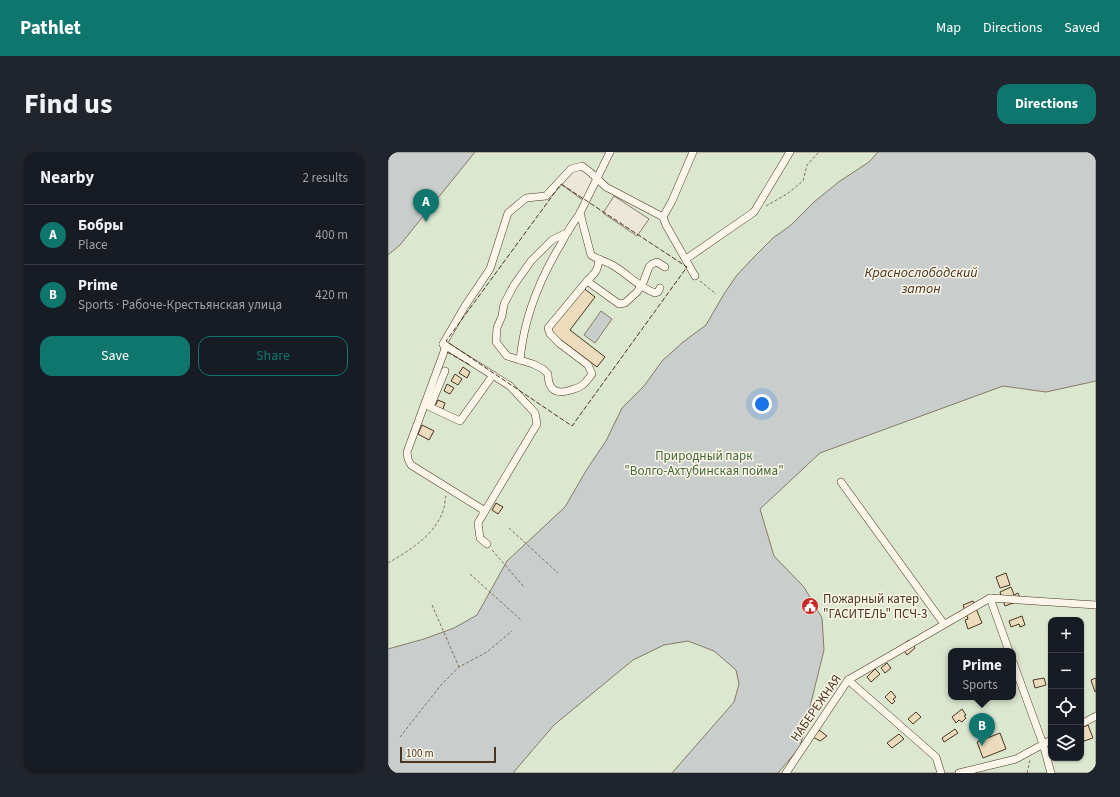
<!DOCTYPE html>
<html lang="en">
<head>
<meta charset="utf-8">
<style>
	body { margin:0; font-family:"Source Sans 3",sans-serif; background:#20242c; color:#f1f3f6 }
	.controls { position:absolute; right:12px; bottom:12px; display:grid; overflow:hidden; border-radius:8px; box-shadow:0 1px 3px #0004 }
	.controls button { width:36px; height:36px; display:grid; place-items:center; padding:0; border:0; border-bottom:1px solid #363941; background:#171b24; color:#f1f3f6; font:20px sans-serif }
	.scale { position:absolute; left:12px; bottom:10px; width:96px; box-sizing:border-box; padding-left:4px; border:2px solid #4a3520; border-top:0; font-size:11px; line-height:14px; white-space:nowrap; color:#4a3520; -webkit-text-stroke:3px #fbf6e9; paint-order:stroke }
	.you { position:absolute; left:374px; top:252px; width:14px; height:14px; margin:-10px; border:3px solid #fff; border-radius:50%; background:#1a73e8; box-shadow:0 0 0 6px #1a73e833 }
	.badge { display:grid; place-items:center; width:26px; height:26px; border-radius:50%; background:#0f766e; color:#fff; font-size:13px; font-weight:700 }
	.pin { position:absolute; translate:-50% -33px; filter:drop-shadow(0 1px 2px #0008) }
	.pin::after { content:''; position:absolute; top:21px; width:14px; height:12px; background:inherit; clip-path:polygon(0 0,100% 0,50% 100%) }
	.popup { position:absolute; left:560px; top:496px; width:68px; height:52px; box-sizing:border-box; display:grid; place-content:center; border-radius:8px; background:#171b24; filter:drop-shadow(0 1px 3px #0005); font-size:13px; white-space:nowrap; color:#9ea1a6 }
	.popup b { font-size:15px; color:#f1f3f6 }
	.popup::after { content:''; position:absolute; left:50%; top:100%; margin-left:-8px; border:8px solid transparent; border-top-color:#171b24 }
	.list { margin:0; padding:0; list-style:none }
	h2 { display:flex; justify-content:space-between; align-items:center; height:52px; margin:0; padding:0 16px; font-size:17px }
	h2 small { font-size:13px; font-weight:400; color:#9ea1a6 }
	.list li { display:grid; grid-template-columns:26px 1fr auto; gap:12px; align-items:center; box-sizing:border-box; height:60px; padding:0 16px; border-top:1px solid #363941 }
	.list b { display:block; font-size:15px; white-space:nowrap }
	.list p { margin:0; font-size:13px; white-space:nowrap; color:#9ea1a6 }
	.list em { font-size:13px; font-style:normal; color:#9ea1a6 }
	.actions { display:flex; gap:8px; padding:12px 16px }
	.actions a { flex:1; padding:9px 0; border:1px solid #0f766e; border-radius:12px; text-align:center; font-size:14px; color:#0f766e }
	.actions .main { background:#0f766e; color:#fff }
	.icon { flex:none; width:22px; height:22px; fill:none; stroke:currentColor; stroke-width:2; stroke-linecap:round; stroke-linejoin:round }
	.map { position:relative; flex:none; width:708px; height:621px; overflow:hidden; border-radius:12px }
	header { display:flex; align-items:center; gap:24px; box-sizing:border-box; height:56px; padding:0 20px; background:#0f766e; color:#fff }
	header strong { font-size:19px }
	nav { display:flex; gap:22px; margin-inline-start:auto; font-size:14px }
	.intro { display:flex; align-items:center; justify-content:space-between; box-sizing:border-box; height:96px; padding:0 24px }
	h1 { margin:0; font-size:28px }
	.button { padding:10px 18px; border-radius:12px; background:#0f766e; color:#fff; font-size:14px; font-weight:700 }
	main { display:flex; gap:24px; padding:0 24px }
	aside { flex:1; background:#171b24; border-radius:12px; box-shadow:0 1px 3px #0004 }
	.map>svg:first-child { display:block }
	.green { fill:#dce7d0; stroke:#887966; fill-rule:evenodd }
	.parking { fill:#ede7d9; stroke:#887966 }
	.water { fill:#c9cecd; stroke:#887966 }
	.building { fill:#ecdcbc; stroke:#4a3520 }
	.lines { fill:none; stroke-linecap:round; stroke-linejoin:round }
	.minor-casing { stroke:#4a3520; stroke-width:8 }
	.path { stroke:#7f6f5c; stroke-width:1; stroke-dasharray:3 2; stroke-linecap:butt }
	.minor { stroke:#fbf6e9; stroke-width:7 }
	.fence { stroke:#4a3520; stroke-width:1; stroke-dasharray:5 2; stroke-linecap:butt }
	.labels { text-anchor:middle; dominant-baseline:central; stroke-width:3; stroke-linejoin:round; paint-order:stroke }
	.park-label { font-size:13px; fill:#436837; stroke:#fbf6e9 }
	.poi-label { font-size:13px; fill:#4a3520; stroke:#fbf6e9; text-anchor:start }
	.street-label { font-size:13px; fill:#4a3520; stroke:#fbf6e9 }
	.water-label { font-size:14px; font-style:italic; fill:#4a3520; stroke:#fbf6e9 }
</style>
</head>
<body>
<header>
<strong>Pathlet</strong>
<nav><a>Map</a><a>Directions</a><a>Saved</a></nav>
</header>
<div class="intro"><h1>Find us</h1><a class="button">Directions</a></div>
<main>
<aside>
<h2>Nearby<small>2 results</small></h2>
<ul class="list">
<li><span class="badge">A</span><div><b>Бобры</b><p>Place</p></div><em>400 m</em></li>
<li><span class="badge">B</span><div><b>Prime</b><p>Sports · Рабоче-Крестьянская улица</p></div><em>420 m</em></li>
</ul>
<div class="actions"><a class="main">Save</a><a>Share</a></div>
</aside>
<div class="map">
<svg width="708" height="621" viewBox="0 0 708 621">
	<rect width="100%" height="100%" fill="#fbf6e9"/>
	<path class="green" d="M0,0H708V621H0ZM663,468H693V606H663ZM563,499H625V545H563Z"/>
	<g class="parking">
		<path d="M192,17L208,27L196,49L173,32L183,19Z"/>
		<path d="M226,44L261,67L249,84L215,61Z"/>
	</g>
	<g class="water">
		<path d="M0,0H87L12,93L0,103Z"/>
		<path d="M490,0H708V229L658,240L615,234L432,301L372,357L386,404L416,435L434,466L436,498L412,595L390,621H284L346,550L351,532L348,518L326,499L300,489L276,493L245,508L166,573L125,621H0V497L36,487L66,476L89,463L119,409L177,355L199,317L218,289L234,256L256,234L274,209L295,190L318,173L336,142L349,123L366,105L385,86L403,73L426,50L452,29L481,10Z"/>
		<path d="M213,159L224,167L207,191L196,183Z"/>
	</g>
	<g class="building">
		<path d="M194,135L207,145L182,178L217,205L209,215L161,179Z"/>
		<path d="M75,215L82,220L79,226L71,221Z"/>
		<path d="M67,222L74,227L70,233L63,229Z"/>
		<path d="M59,232L66,236L62,242L56,239Z"/>
		<path d="M50,248L57,251L55,257L47,254Z"/>
		<path d="M34,273L46,279L41,288L30,282Z"/>
		<path d="M108,351L115,355L110,362L104,358Z"/>
		<path d="M618,421L622,433L612,436L608,425Z"/>
		<path d="M623,435L626,443L630,441L633,448L617,454L612,440Z"/>
		<path d="M585,449L594,471L580,477L577,468L580,467L575,453Z"/>
		<path d="M634,464L637,473L632,475L631,472L623,475L621,469Z"/>
		<path d="M521,488L527,496L519,503L513,494Z"/>
		<path d="M499,511L503,516L497,521L493,516Z"/>
		<path d="M487,517L492,522L483,530L479,525Z"/>
		<path d="M656,526L658,533L647,536L645,528Z"/>
		<path d="M708,526V539L707,540L703,528Z"/>
		<path d="M503,539L508,545L505,547L507,549L504,552L497,545Z"/>
		<path d="M599,545H606V546L598,550L596,546Z"/>
		<path d="M574,557L578,563L576,564L578,566L574,570L571,568L568,571L564,565Z"/>
		<path d="M528,560L533,565L525,572L520,567Z"/>
		<path d="M700,573L705,586L696,589L693,583V576Z"/>
		<path d="M567,577L570,581L556,590L554,586Z"/>
		<path d="M431,578L439,584L432,589L425,585Z"/>
		<path d="M612,581L618,597L595,606L589,590Z"/>
		<path d="M511,582L516,587L504,596L499,591Z"/>
	</g>
	<g class="lines">
		<g class="minor-casing">
			<g id="minor">
				<path d="M192,61L203,103C210,108 218,109 226,114C241,123 249,134 267,141L270,140L272,136"/>
				<path d="M275,65L278,73L307,124"/>
				<path d="M180,80L164,88L143,109L126,133L116,152L114,164L109,176L108,190L119,204L145,212L155,217L160,222C160,238 168,243 183,238C186,237 190,236 193,234C197,232 201,226 204,222L200,213L171,191L162,182L160,176L199,129L231,152L237,151L249,140L255,131L261,115L264,112L269,110L277,115"/>
				<path d="M298,107L366,60L402,0"/>
				<path d="M199,129C207,121 210,119 211,107"/>
				<path d="M55,192L122,234L147,261L149,272L97,359"/>
				<path d="M132,208C136,165 151,128 173,92C178,82 184,72 191,63L222,0"/>
				<path d="M57,219L42,255L72,269L105,223"/>
				<path d="M453,330L556,472"/>
				<path d="M99,392L92,386L90,371L97,359L23,313L20,307L19,300L57,197L55,192L77,154L102,117L120,61L138,46L158,44L183,17L194,14L202,20L218,35L275,65L284,49L305,0"/>
				<path d="M602,446L621,499"/>
				<path d="M625,510L655,592L663,621"/>
				<path d="M460,528L548,605L553,621"/>
				<path d="M693,572L708,564"/>
				<path d="M398,621L460,528L602,446L708,453"/>
				<path d="M571,621L628,607L663,588"/>
			</g>
		</g>
		<g class="path">
			<path d="M378,54L399,42L415,29L419,13L431,0"/>
			<path d="M312,129L328,142"/>
			<path d="M121,376L170,421"/>
			<path d="M104,398L136,435"/>
			<path d="M0,411C22,398 48,383 56,356C57,352 57,347 58,344"/>
			<path d="M82,422L133,468"/>
			<path d="M44,453L71,515"/>
			<path d="M12,585L53,533L71,515L99,500L124,479"/>
			<path d="M639,621L642,608"/>
		</g>
		<use href="#minor" class="minor"/>
		<g class="fence">
			<path d="M173,32L299,115L184,274L58,189Z"/>
			<path d="M59,200L82,213"/>
		</g>
	</g>
	<defs>
		<g id="civic-disc" transform="scale(0.9)"><circle r="9.5" fill="#c62828" stroke="#fbf6e9"/><path d="M-.6-6.5H3V-4.5H.6V-3L4-1V1h2V6H-6V1h2V-1L-.6-3ZM-1.2 2.5V6h2.4V2.5Z" fill="#fff"/></g>
	</defs>
	<g fill-rule="evenodd">
		<use href="#civic-disc" x="422" y="454"/>
	</g>
	<g class="labels">
		<g class="park-label">
			<text x="316" y="304">Природный парк<tspan x="316" dy="15">"Волго-Ахтубинская пойма"</tspan></text>
		</g>
		<g class="poi-label">
			<text x="435" y="447">Пожарный катер<tspan x="435" dy="15">"ГАСИТЕЛЬ" ПСЧ-3</tspan></text>
		</g>
		<g class="street-label">
			<text transform="translate(428 556) rotate(-55)">НАБЕРЕЖНАЯ</text>
		</g>
		<g class="water-label">
			<text x="533" y="121">Краснослободский<tspan x="533" dy="16">затон</tspan></text>
		</g>
	</g>
</svg>
<div class="controls">
<button>+</button>
<button>−</button>
<button><svg class="icon" aria-label="locate" viewBox="0 0 24 24"><circle cx="12" cy="12" r="6"/><path d="M12 2v4M12 18v4M2 12h4M18 12h4"/></svg></button>
<button><svg class="icon" aria-label="layers" viewBox="0 0 24 24"><path d="M12 4l9 5-9 5-9-5zM3 14l9 5 9-5"/></svg></button>
</div>
<div class="scale">100 m</div>
<div class="you"></div>
<div class="pin badge" style="left:38px;top:70px">A</div>
<div class="pin badge" style="left:594px;top:594px">B</div>
<div class="popup"><b>Prime</b>Sports</div>
</div>
</main>
</body>
</html>
